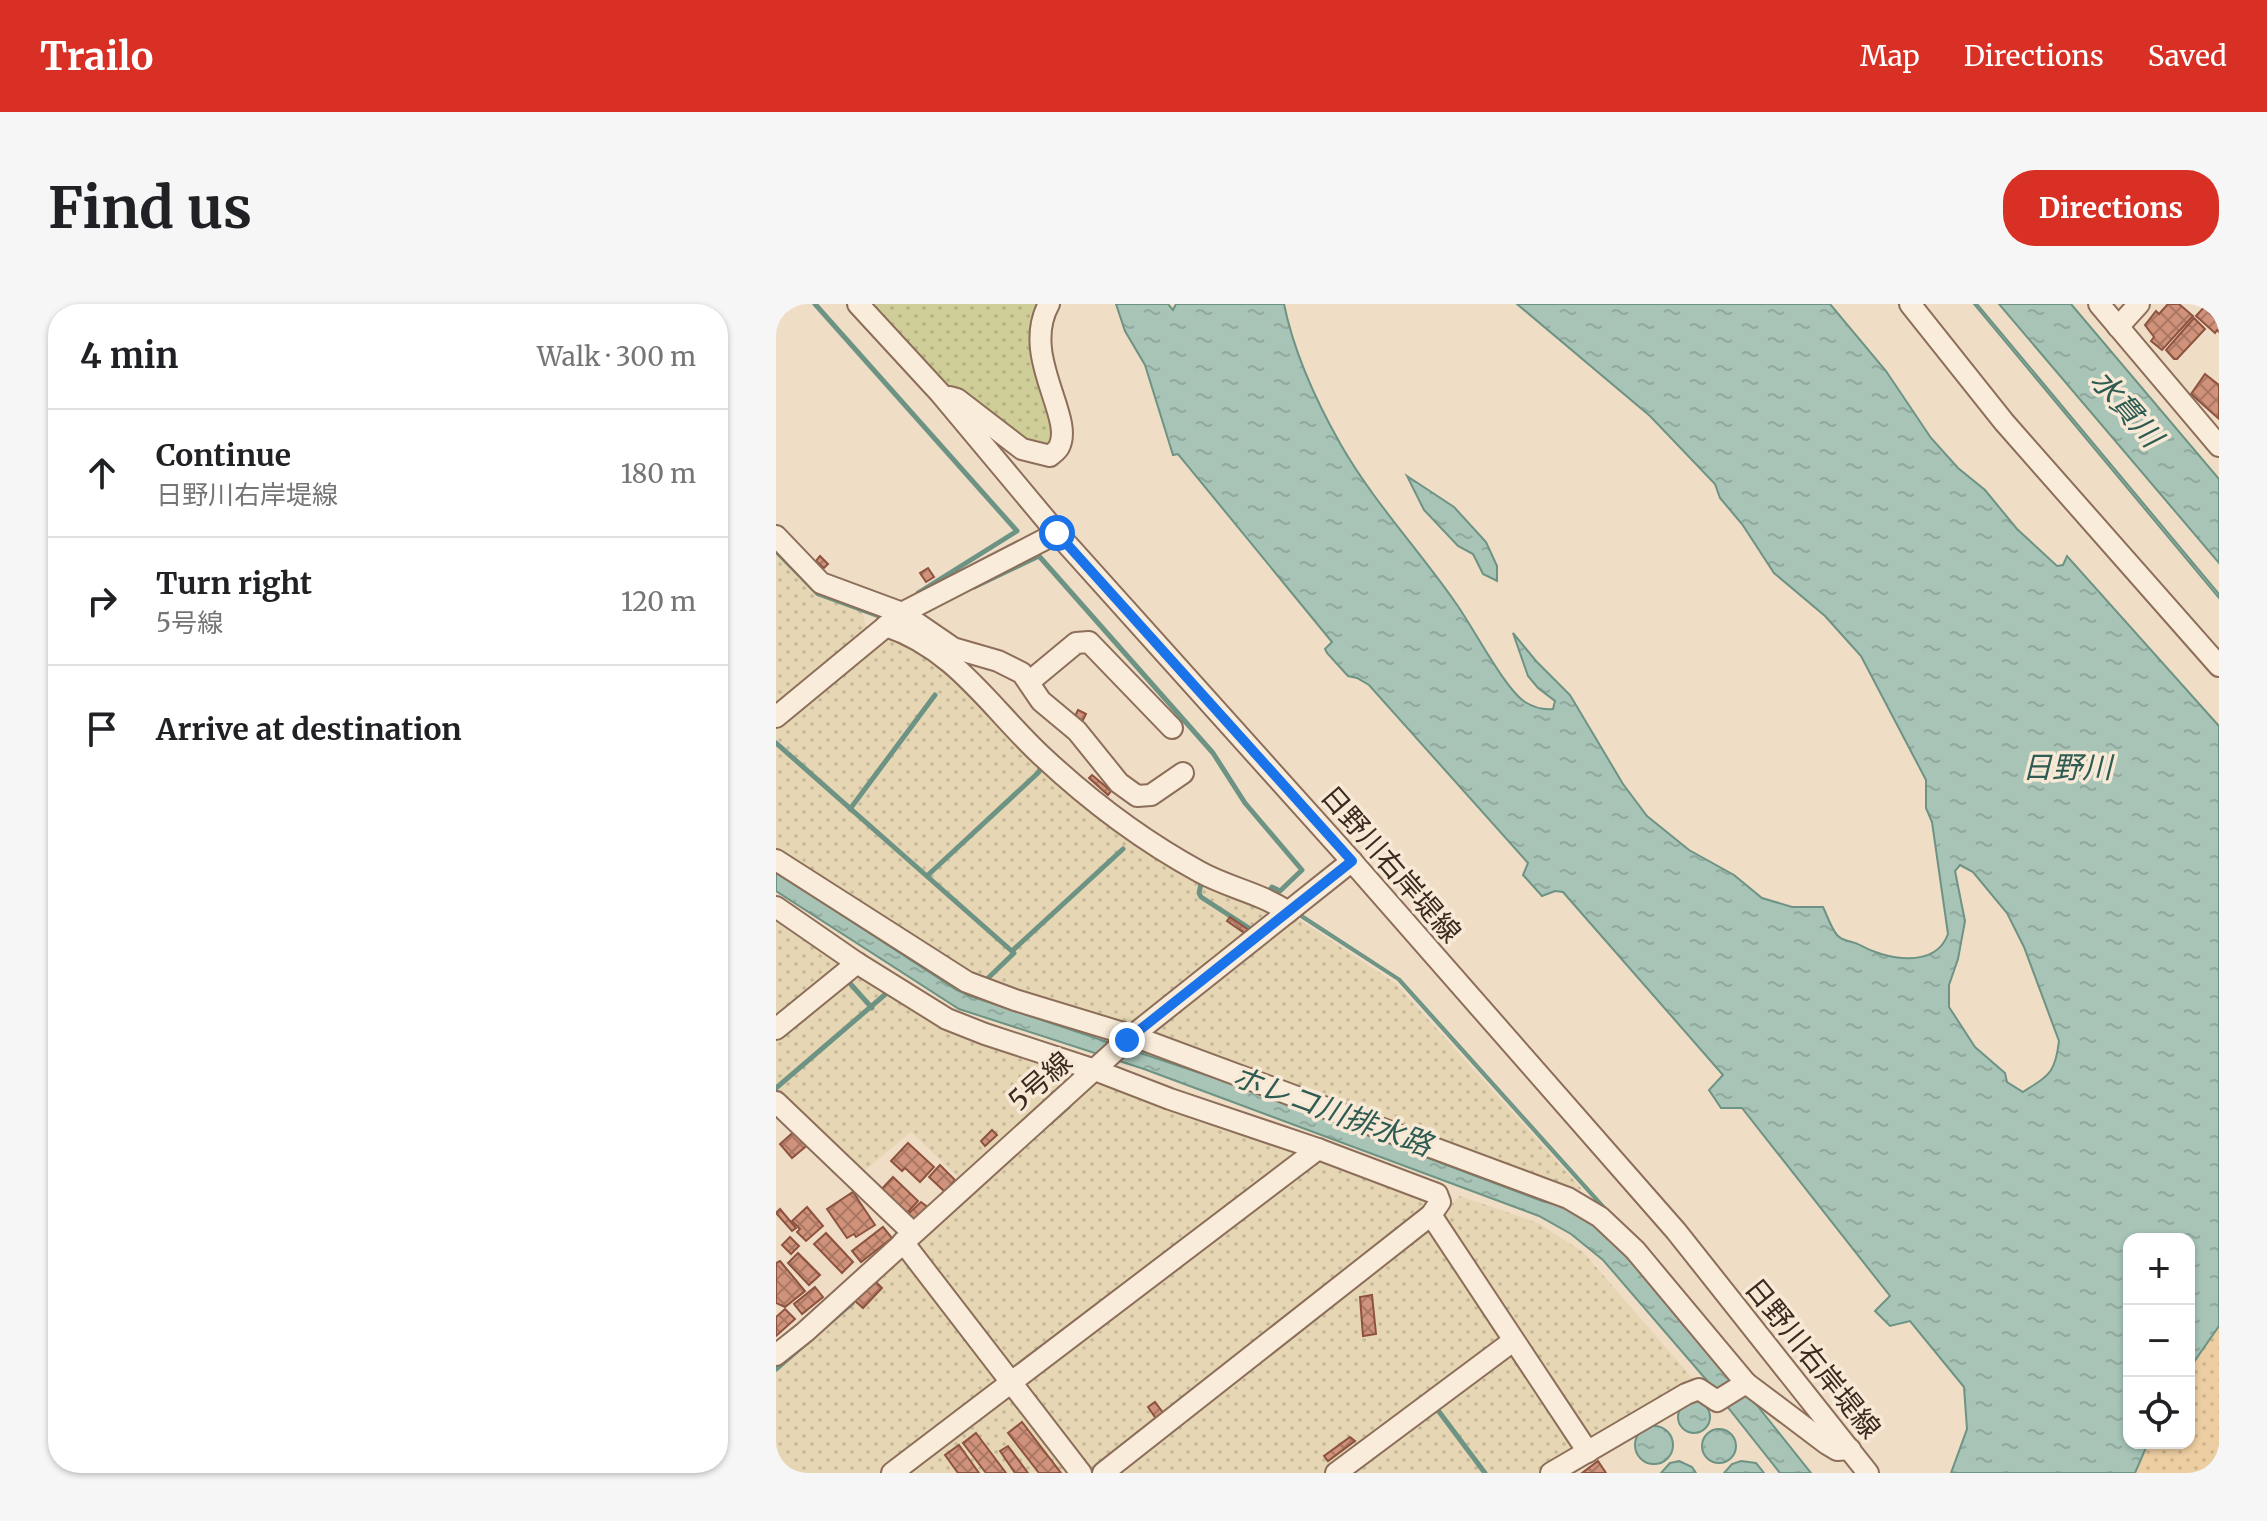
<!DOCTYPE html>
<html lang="en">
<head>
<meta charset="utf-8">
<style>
	body { margin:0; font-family:Merriweather,"Noto Sans JP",serif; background:#f6f6f6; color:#202124 }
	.controls { position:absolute; right:24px; bottom:24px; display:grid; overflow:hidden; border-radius:16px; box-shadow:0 2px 6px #0004 }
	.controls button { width:72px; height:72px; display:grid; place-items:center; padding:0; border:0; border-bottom:2px solid #e0e0e0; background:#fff; color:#202124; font:40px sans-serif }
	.stop { position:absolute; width:24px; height:24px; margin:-18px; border:6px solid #1a73e8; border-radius:50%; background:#fff }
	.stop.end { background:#1a73e8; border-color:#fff; box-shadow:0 2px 8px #0008 }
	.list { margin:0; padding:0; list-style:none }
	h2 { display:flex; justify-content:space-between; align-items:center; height:104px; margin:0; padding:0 32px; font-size:34px }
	h2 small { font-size:26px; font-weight:400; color:#757577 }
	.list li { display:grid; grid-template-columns:52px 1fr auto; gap:24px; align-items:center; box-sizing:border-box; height:128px; padding:0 32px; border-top:2px solid #e0e0e0 }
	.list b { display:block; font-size:30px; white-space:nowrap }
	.list p { margin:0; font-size:26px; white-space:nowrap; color:#757577 }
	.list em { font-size:26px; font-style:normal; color:#757577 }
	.icon { flex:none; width:44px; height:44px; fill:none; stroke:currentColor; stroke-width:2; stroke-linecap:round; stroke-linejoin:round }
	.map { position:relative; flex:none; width:1443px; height:1169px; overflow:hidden; border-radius:32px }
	header { display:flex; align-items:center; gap:48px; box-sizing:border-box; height:112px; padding:0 40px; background:#d93025; color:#fff }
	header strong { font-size:38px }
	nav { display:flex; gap:44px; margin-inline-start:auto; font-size:28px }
	.intro { display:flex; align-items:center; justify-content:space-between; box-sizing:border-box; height:192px; padding:0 48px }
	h1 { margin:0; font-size:56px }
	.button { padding:20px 36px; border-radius:32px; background:#d93025; color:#fff; font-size:28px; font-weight:700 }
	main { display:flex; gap:48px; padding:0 48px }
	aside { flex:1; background:#fff; border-radius:32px; box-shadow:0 2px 6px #0004 }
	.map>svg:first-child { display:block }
	.farmland { fill:url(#farmland-dots) }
	.green { fill:url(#green-dots) }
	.sand { fill:url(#sand-dots) }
	.water { fill:url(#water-ripples); stroke:#6d9384; stroke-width:2; fill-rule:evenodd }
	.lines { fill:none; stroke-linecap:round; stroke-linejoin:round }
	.stream { stroke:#6d9384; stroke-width:5 }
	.building { fill:url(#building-cross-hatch); stroke:#8d533f; stroke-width:2 }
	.minor-casing { stroke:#8c6e5a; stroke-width:24 }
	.minor { stroke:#faecda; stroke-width:20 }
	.route { stroke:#1a73e8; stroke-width:10 }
	.labels { text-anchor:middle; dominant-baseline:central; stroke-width:7; stroke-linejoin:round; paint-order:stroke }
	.street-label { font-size:28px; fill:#3c291f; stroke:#f7e9d6 }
	.water-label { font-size:30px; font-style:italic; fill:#2e5c53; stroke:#f7e9d6 }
</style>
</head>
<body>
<header>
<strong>Trailo</strong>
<nav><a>Map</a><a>Directions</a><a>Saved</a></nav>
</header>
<div class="intro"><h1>Find us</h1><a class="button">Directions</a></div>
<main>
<aside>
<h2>4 min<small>Walk · 300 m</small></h2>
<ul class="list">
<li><svg class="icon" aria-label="ahead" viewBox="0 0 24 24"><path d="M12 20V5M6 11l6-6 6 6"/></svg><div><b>Continue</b><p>日野川右岸堤線</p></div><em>180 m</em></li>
<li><svg class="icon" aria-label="right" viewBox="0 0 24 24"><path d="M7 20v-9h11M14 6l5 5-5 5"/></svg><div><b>Turn right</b><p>5号線</p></div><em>120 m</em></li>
<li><svg class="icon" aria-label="arrive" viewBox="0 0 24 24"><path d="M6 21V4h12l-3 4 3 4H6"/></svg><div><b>Arrive at destination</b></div></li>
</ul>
</aside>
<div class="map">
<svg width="1443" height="1169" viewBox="0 0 1443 1169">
	<defs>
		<pattern id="farmland-dots" width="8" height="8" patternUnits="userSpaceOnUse" patternTransform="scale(2)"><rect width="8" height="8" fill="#e6d6b3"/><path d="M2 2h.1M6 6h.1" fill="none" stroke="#c6b89a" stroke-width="1.8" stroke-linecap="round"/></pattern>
		<pattern id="green-dots" width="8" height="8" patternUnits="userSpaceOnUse" patternTransform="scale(2)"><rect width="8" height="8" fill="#cfce99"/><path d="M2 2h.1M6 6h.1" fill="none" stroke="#b3b183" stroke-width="1.8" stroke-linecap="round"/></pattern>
		<pattern id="sand-dots" width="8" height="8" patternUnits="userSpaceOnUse" patternTransform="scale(2)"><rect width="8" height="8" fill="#edcea2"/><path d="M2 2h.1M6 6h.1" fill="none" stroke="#ccb18b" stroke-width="1.8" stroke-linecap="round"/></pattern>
		<pattern id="water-ripples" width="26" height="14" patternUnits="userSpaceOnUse" patternTransform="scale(2)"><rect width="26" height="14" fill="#a7c4b7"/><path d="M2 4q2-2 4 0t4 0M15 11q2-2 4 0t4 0" fill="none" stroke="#91a89d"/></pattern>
		<pattern id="building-cross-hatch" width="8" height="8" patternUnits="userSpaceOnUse" patternTransform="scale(2)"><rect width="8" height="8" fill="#d0927a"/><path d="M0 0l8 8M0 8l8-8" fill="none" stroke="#aa7763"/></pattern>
	</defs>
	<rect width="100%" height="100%" fill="#f0ddc6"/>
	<g class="farmland">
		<path d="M0,243L86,303L91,330L0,403Z"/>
		<path d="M110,330L132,332L296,480L501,608L354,727L224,687L0,550V420Z"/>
		<path d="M518,612L619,679L805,884L799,894L371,733Z"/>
		<path d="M0,613L65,656L67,665L0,719Z"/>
		<path d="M79,671L90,672L297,766L299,773L186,877L135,828L82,872L0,792V734Z"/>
		<path d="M330,776L515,844V854L244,1064L233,1062L143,943L144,934L314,779Z"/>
		<path d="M539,852L654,895L656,901L322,1166H313L250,1084L252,1074Z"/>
		<path d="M684,892L762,919L807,948L918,1076L812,1139L665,915L666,908Z"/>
		<path d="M651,919L727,1032L550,1169H335Z"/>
		<path d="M122,954L131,955L220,1072L218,1083L108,1169H0V1061L36,1033Z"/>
		<path d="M732,1050L739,1053L801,1147L764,1169H571Z"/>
		<path d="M226,1094L235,1095L293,1169H129Z"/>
	</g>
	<path class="green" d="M93,0H268L281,121L274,145L251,142L166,81Z"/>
	<path class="sand" d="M1443,1023V1169H1360L1372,1139H1413V1066Z"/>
	<g class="water">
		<path d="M340,0H392L397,6L400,0H508C518,49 540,97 565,141C597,197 642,245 679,298C696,321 728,384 749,398C757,403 767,406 777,405L779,397L762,384L752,372L737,329L760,357L794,391L847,480L871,512L913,546L958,571L986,594L1016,603H1047C1051,611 1055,624 1061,631C1067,638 1077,637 1084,641C1108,655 1159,666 1172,630L1156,518L1150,504V476L1085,352L1049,312L998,269L966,220L944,194L939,180L874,112L741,0H1054L1110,67L1155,134L1182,164L1209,186L1241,225L1281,262L1287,261L1291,252L1443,422V1022L1413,1065V935H1353V1139H1372L1359,1169H1175L1191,1125L1188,1083L1134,1017L1114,1022L1099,1007L1114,992L966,804H945L933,786L947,771L787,588L779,587L766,592L747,571L752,559L593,381L581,374L572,372L551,349L549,345L556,338L402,150L397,151L369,61L349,27ZM1184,561L1197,568L1231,609L1248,643L1283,737C1279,770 1273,771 1247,788L1231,778L1229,769L1199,743L1173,703V681L1182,655L1189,617L1179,567Z"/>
		<path d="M1198,0H1201L1443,290V294Z"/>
		<path d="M1223,0H1295L1443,175V259Z"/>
		<path d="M631,172L678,203L710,238L721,262V277L707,270L697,250L682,242L648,206Z"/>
		<path d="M0,245L30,278L44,289L132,322L176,350L207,379L269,446L365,525L431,565L492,589L624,675L845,921L844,926L842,925V921L622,676L491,591L428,567L359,525L266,447L174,352L129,323L41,291L0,249Z"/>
		<path d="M0,568L181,686L194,692L445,776L766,897L798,905L823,918L956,1074L940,1087L827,956L795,930L763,912L368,765L183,705L0,587Z"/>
		<path d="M968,1085L1035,1169H1004L943,1092Z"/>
		<circle cx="918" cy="1113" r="16"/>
		<circle cx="878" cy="1141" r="19"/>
		<circle cx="943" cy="1142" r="17"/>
		<path d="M903,1157L916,1163L920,1169H885L894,1159Z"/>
		<path d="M965,1157L980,1159L988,1169H948L956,1160Z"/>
	</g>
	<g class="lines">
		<g class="stream">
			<path d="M39,0L241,227L142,289"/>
			<path d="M198,283L263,252L437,449L469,499L526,566L504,587L496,583L494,586"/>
			<path d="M0,439L238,649L208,678"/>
			<path d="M74,505L159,391"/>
			<path d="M152,571L263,468L266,458"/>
			<path d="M425,580L423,589L425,593L476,626"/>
			<path d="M236,647L347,545"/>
			<path d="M71,676L96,704"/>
			<path d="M0,784L112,688"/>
			<path d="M276,817L293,802"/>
			<path d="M0,1065L76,999"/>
			<path d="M661,1105L709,1169"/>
		</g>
	</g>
	<g class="building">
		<path d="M1392,0H1403L1417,12L1386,46L1375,37L1378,33L1369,21L1380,7L1383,10Z"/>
		<path d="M1436,0H1443V28L1441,26L1439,29L1420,12L1429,2L1433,5Z"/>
		<path d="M1418,14L1429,25L1401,55H1398L1390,46Z"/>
		<path d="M1429,70L1443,81V115L1415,90Z"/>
		<path d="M44,252L52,260L48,264L40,257Z"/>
		<path d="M152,264L158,273L150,278L144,269Z"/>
		<path d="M302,406L310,410L306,418L298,414Z"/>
		<path d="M316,471L335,487L332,491L313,474Z"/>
		<path d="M454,613L474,627L471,631L451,617Z"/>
		<path d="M21,825L34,839L16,854L4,840Z"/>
		<path d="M216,826L221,831L209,842L205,837Z"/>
		<path d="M132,839L158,863L144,878L129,864L126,867L115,857Z"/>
		<path d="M164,861L179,876L169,888L153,873Z"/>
		<path d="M117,873L142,897L128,912L101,890Z"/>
		<path d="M77,888L99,921L80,933L78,930L71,934L51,905Z"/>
		<path d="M145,898L153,904L138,918L131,911Z"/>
		<path d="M31,903L47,922L30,937L21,928L24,925L16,917Z"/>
		<path d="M4,905L20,924L16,927L0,909Z"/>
		<path d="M107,923L116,934L85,958L76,947Z"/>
		<path d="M50,929L77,958L66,969L38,940Z"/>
		<path d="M14,933L23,942L15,950L6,941Z"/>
		<path d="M22,949L44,971L33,981L12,959Z"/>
		<path d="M4,957L29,987L9,1003L0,999V959Z"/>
		<path d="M99,977L106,984L87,1004L78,996Z"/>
		<path d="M39,983L47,993L26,1010L18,1000Z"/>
		<path d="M596,991L600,1030L587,1032L584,993Z"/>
		<path d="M9,1005L19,1015L0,1032V1013Z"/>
		<path d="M379,1098L388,1110L381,1116L372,1103Z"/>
		<path d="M246,1118L285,1169H263L232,1129Z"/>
		<path d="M200,1129L230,1169H210L187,1139Z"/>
		<path d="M574,1133L579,1137L552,1157L548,1152Z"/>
		<path d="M183,1141L203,1169H182L169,1151Z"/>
		<path d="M232,1142L252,1169H239L224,1147Z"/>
		<path d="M822,1157L830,1169H806Z"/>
	</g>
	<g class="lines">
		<g class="minor-casing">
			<g id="minor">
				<path d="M82,0L164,89L281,229L573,554L900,927L1092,1169"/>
				<path d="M1134,0L1228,118L1443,362"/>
				<path d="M1323,0L1443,142"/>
				<path d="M1342,23L1363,0"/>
				<path d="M174,93L181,95L246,145L274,152C277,149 281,147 283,143C299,113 244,52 273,0"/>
				<path d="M0,232L45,279L126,309L177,344L222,357L246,369L265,397L301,427L343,479L361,492L375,491L407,469"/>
				<path d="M110,322C180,345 216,406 267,453C314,497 367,537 424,568C453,584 485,589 512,608"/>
				<path d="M253,378L300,339L313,338L396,424"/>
				<path d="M0,413L126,309L281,229"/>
				<path d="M0,556L191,678L239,696L357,732L792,894L824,913L859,946L970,1079"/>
				<path d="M0,603L81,659L171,715L209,730L319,766L394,795L542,845L661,890L664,898L655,911L327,1169"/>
				<path d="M0,725L81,659"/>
				<path d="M0,798L137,929"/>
				<path d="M655,911L812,1148"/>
				<path d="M127,938L305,1169"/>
				<path d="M0,1051L29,1028L351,736L576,557"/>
				<path d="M116,1169L542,845"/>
				<path d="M560,1169L737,1037"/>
				<path d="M775,1169L910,1090L923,1085L941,1097L970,1079L1051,1140L1061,1146L1074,1145"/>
			</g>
		</g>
		<use href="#minor" class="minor"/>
	</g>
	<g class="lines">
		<path class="route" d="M281,229L576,557L351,736"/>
	</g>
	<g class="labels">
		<g class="street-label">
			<text transform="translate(615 560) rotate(49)">日野川右岸堤線</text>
			<text transform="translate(264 777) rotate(-41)">5号線</text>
			<text transform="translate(1037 1054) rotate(51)">日野川右岸堤線</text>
		</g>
		<g class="water-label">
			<text transform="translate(1351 104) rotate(49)">水貫川</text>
			<text x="1291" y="463">日野川</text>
			<text transform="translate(556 806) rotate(20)">ホレコ川排水路</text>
		</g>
	</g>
</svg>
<div class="controls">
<button>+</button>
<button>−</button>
<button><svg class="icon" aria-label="locate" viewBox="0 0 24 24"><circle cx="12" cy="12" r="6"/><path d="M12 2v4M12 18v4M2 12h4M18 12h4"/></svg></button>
</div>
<div class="stop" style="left:281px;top:229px"></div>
<div class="stop end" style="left:351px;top:736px"></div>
</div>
</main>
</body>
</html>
